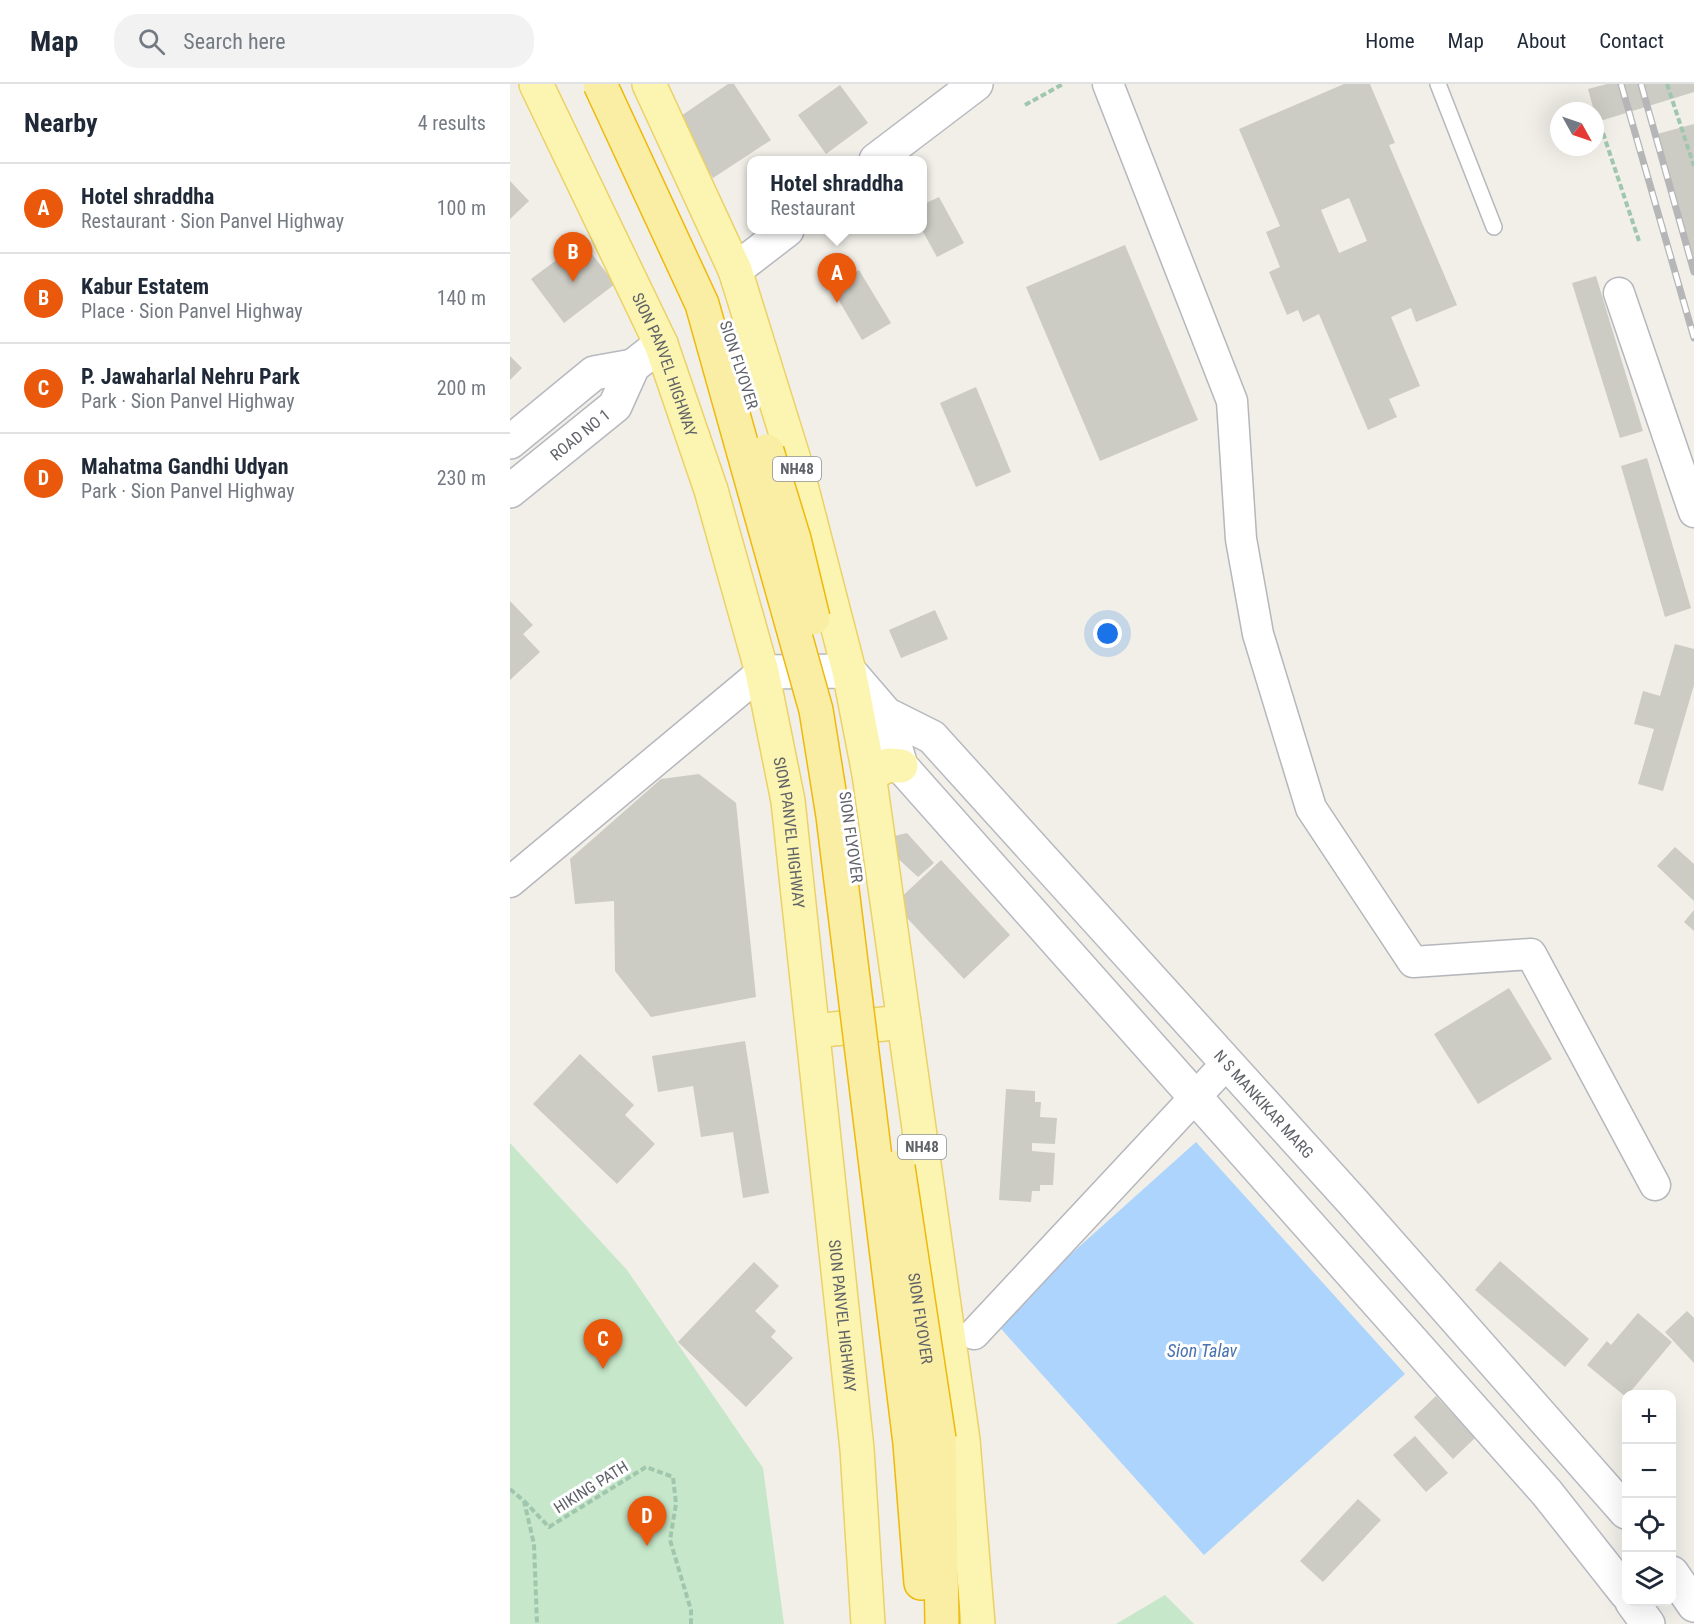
<!DOCTYPE html>
<html lang="en">
<head>
<meta charset="utf-8">
<style>
	body { margin:0; font-family:"Roboto Condensed",sans-serif; background:#f2f2f3; color:#1f2937 }
	.controls { position:absolute; right:18px; bottom:18px; display:grid; overflow:hidden; border-radius:12px; box-shadow:0 6px 24px #0002 }
	.controls button { width:54px; height:54px; display:grid; place-items:center; padding:0; border:0; border-bottom:2px solid #e0e1e3; background:#fff; color:#1f2937; font:30px sans-serif }
	.compass { position:absolute; left:1040px; top:18px; width:54px; height:54px; border-radius:50%; background:#fff; box-shadow:0 6px 24px #0002; rotate:130deg }
	.you { position:absolute; left:598px; top:550px; width:21px; height:21px; margin:-15px; border:4px solid #fff; border-radius:50%; background:#1a73e8; box-shadow:0 0 0 9px #1a73e833 }
	.badge { display:grid; place-items:center; width:39px; height:39px; border-radius:50%; background:#ea580c; color:#fff; font-size:20px; font-weight:700 }
	.pin { position:absolute; translate:-50% -50px; filter:drop-shadow(0 2px 3px #0008) }
	.pin::after { content:''; position:absolute; top:32px; width:21px; height:18px; background:inherit; clip-path:polygon(0 0,100% 0,50% 100%) }
	.popup { position:absolute; left:237px; top:72px; width:180px; height:78px; box-sizing:border-box; display:grid; place-content:center; border-radius:12px; background:#fff; filter:drop-shadow(0 2px 4px #0005); font-size:20px; white-space:nowrap; color:#747a83 }
	.popup b { font-size:22px; color:#1f2937 }
	.popup::after { content:''; position:absolute; left:50%; top:100%; margin-left:-12px; border:12px solid transparent; border-top-color:#fff }
	.list { margin:0; padding:0; list-style:none }
	h2 { display:flex; justify-content:space-between; align-items:center; height:78px; margin:0; padding:0 24px; font-size:26px }
	h2 small { font-size:20px; font-weight:400; color:#747a83 }
	.list li { display:grid; grid-template-columns:39px 1fr auto; gap:18px; align-items:center; box-sizing:border-box; height:90px; padding:0 24px; border-top:2px solid #e0e1e3 }
	.list b { display:block; font-size:22px; white-space:nowrap }
	.list p { margin:0; font-size:20px; white-space:nowrap; color:#747a83 }
	.list em { font-size:20px; font-style:normal; color:#747a83 }
	.icon { flex:none; width:33px; height:33px; fill:none; stroke:currentColor; stroke-width:2; stroke-linecap:round; stroke-linejoin:round }
	.map { position:relative; flex:none; width:1184px; height:1540px; overflow:hidden }
	header { display:flex; align-items:center; gap:36px; box-sizing:border-box; height:84px; padding:0 30px; background:#fff; border-bottom:2px solid #e0e1e3 }
	header strong { font-size:28px }
	nav { display:flex; gap:33px; margin-inline-start:auto; font-size:21px }
	.search { width:420px; height:54px; background:#f2f2f3; display:flex; align-items:center; gap:15px; box-sizing:border-box; padding:0 21px; border-radius:24px; color:#747a83; font-size:22px }
	main { display:flex }
	aside { flex:1; background:#fff }
	.map>svg:first-child { display:block }
	.green { fill:#c6e7c9 }
	.water { fill:#add4fc }
	.building { fill:#cccbc4; fill-rule:evenodd }
	.lines { fill:none; stroke-linecap:round; stroke-linejoin:round }
	.service-casing { stroke:#b5b7bc; stroke-width:18 }
	.minor-casing { stroke:#b5b7bc; stroke-width:33 }
	.secondary-casing { stroke:#b6b9bf; stroke-width:36 }
	.primary-casing { stroke:#ecd166; stroke-width:36 }
	.trunk-casing { stroke:#efb90a; stroke-width:36 }
	.path { stroke:#a0c7ae; stroke-width:4; stroke-dasharray:6 3; stroke-linecap:butt }
	.service { stroke:#fff; stroke-width:15 }
	.minor { stroke:#fff; stroke-width:30 }
	.secondary { stroke:#fff; stroke-width:33 }
	.primary { stroke:#fcf5b2; stroke-width:33 }
	.trunk { stroke:#faeea4; stroke-width:33 }
	.rail-casing { stroke:#b6b6b8; stroke-width:7 }
	.rail { stroke:#fff; stroke-width:4.5; stroke-dasharray:14; stroke-linecap:butt }
	.trunk-bridge-casing { stroke:#efb90a; stroke-width:36; stroke-linecap:butt }
	.trunk-bridge { stroke:#faeea4; stroke-width:33 }
	.labels { text-anchor:middle; dominant-baseline:central; stroke-width:6; stroke-linejoin:round; paint-order:stroke }
	.shield { fill:#fff; stroke:#8f9195; stroke-width:1.5 }
	.shield-label { font-size:15px; font-weight:bold; fill:#5f6268 }
	.street-label { font-size:16px; fill:#5f6268; stroke:#fff }
	.water-label { font-size:18px; font-style:italic; fill:#4972ae; stroke:#fff }
</style>
</head>
<body>
<header>
<strong>Map</strong>
<div class="search"><svg class="icon" aria-label="search" viewBox="0 0 24 24"><circle cx="10" cy="10" r="6"/><path d="M15 15l6 6"/></svg>Search here</div>
<nav><a>Home</a><a>Map</a><a>About</a><a>Contact</a></nav>
</header>
<main>
<aside>
<h2>Nearby<small>4 results</small></h2>
<ul class="list">
<li><span class="badge">A</span><div><b>Hotel shraddha</b><p>Restaurant · Sion Panvel Highway</p></div><em>100 m</em></li>
<li><span class="badge">B</span><div><b>Kabur Estatem</b><p>Place · Sion Panvel Highway</p></div><em>140 m</em></li>
<li><span class="badge">C</span><div><b>P. Jawaharlal Nehru Park</b><p>Park · Sion Panvel Highway</p></div><em>200 m</em></li>
<li><span class="badge">D</span><div><b>Mahatma Gandhi Udyan</b><p>Park · Sion Panvel Highway</p></div><em>230 m</em></li>
</ul>
</aside>
<div class="map">
<svg width="1184" height="1540" viewBox="0 0 1184 1540">
	<rect width="100%" height="100%" fill="#f1efe8"/>
	<g class="green">
		<path d="M0,1059L117,1186L253,1384L274,1540H0Z"/>
		<path d="M655,1511L684,1540H606Z"/>
	</g>
	<path class="water" d="M686,1058L895,1290L694,1471L485,1238Z"/>
	<g class="building">
		<path d="M218,0H224L261,56L203,94L165,36Z"/>
		<path d="M834,0H860L885,59L879,61L947,221L906,238L901,224L881,233L910,302L879,315L887,333L858,346L809,230L793,238L788,226L777,231L759,188L770,183L756,148L770,142L729,45ZM839,114L857,157L829,169L811,126Z"/>
		<path d="M1097,0H1184V8L1087,38L1078,5Z"/>
		<path d="M330,1L358,39L316,70L288,31Z"/>
		<path d="M1184,40V175H1183L1147,50Z"/>
		<path d="M0,97L19,117L0,135Z"/>
		<path d="M429,113L454,159L427,173L412,146V121Z"/>
		<path d="M72,157L105,200L54,239L21,195Z"/>
		<path d="M615,161L688,336L590,377L516,203Z"/>
		<path d="M349,186L381,239L352,256L321,203Z"/>
		<path d="M1086,192L1133,347L1110,354L1062,199Z"/>
		<path d="M0,272L12,284L0,296Z"/>
		<path d="M466,303L501,388L466,403L430,319Z"/>
		<path d="M1137,374L1181,524L1155,533L1111,382Z"/>
		<path d="M0,517L23,541L13,550L30,568L0,596Z"/>
		<path d="M425,526L438,555L391,574L379,546Z"/>
		<path d="M1165,560L1184,565V601L1153,707L1128,700L1144,645L1124,640L1133,607L1150,612Z"/>
		<path d="M189,690L226,719L246,913L141,933L105,887L104,817L65,820L60,775L151,695Z"/>
		<path d="M397,749L424,779L408,793L382,769L380,753Z"/>
		<path d="M1165,763L1184,780V817L1147,782Z"/>
		<path d="M431,776L500,851L454,895L384,820Z"/>
		<path d="M1184,826V847L1174,838Z"/>
		<path d="M999,904L1042,975L968,1020L924,950Z"/>
		<path d="M235,957L259,1109L233,1114L223,1048L191,1053L183,1002L148,1008L142,972Z"/>
		<path d="M70,970L124,1021L115,1031L145,1060L107,1100L23,1020Z"/>
		<path d="M496,1005L525,1007V1018H531L530,1033L547,1034L545,1060L522,1059V1067L545,1069L543,1101H530V1107H522L521,1118L489,1116Z"/>
		<path d="M990,1177L1079,1255L1055,1283L965,1206Z"/>
		<path d="M244,1178L269,1202L245,1227L266,1247L261,1253L283,1274L236,1323L168,1258Z"/>
		<path d="M1177,1227L1184,1234V1279L1155,1248Z"/>
		<path d="M1128,1229L1162,1258L1116,1313L1077,1281L1097,1257L1101,1261Z"/>
		<path d="M926,1312L965,1354L943,1375L904,1333Z"/>
		<path d="M905,1352L938,1389L916,1408L883,1371Z"/>
		<path d="M848,1415L871,1436L813,1498L790,1477Z"/>
	</g>
	<g class="lines">
		<g class="service-casing">
			<path id="service" d="M928,0L984,143"/>
		</g>
		<g class="minor-casing">
			<g id="minor">
				<path d="M598,0L722,317L731,455L748,550L801,724L903,878L1021,870L1145,1101"/>
				<path d="M1109,209L1184,428"/>
				<path d="M0,798L252,588"/>
				<path d="M464,1250L717,979"/>
			</g>
		</g>
		<g class="secondary-casing">
			<g id="secondary">
				<path d="M366,76L466,0"/>
				<path d="M225,186L277,146"/>
				<path d="M0,358L84,289L123,282"/>
				<path id="s1" d="M0,407L105,322L123,282L151,260"/>
				<path id="s2" d="M252,588L339,587L376,630L422,653L842,1117L1116,1428"/>
				<path d="M376,630L391,682L1037,1409L1116,1509"/>
				<path d="M1162,1489L1184,1521"/>
				<path d="M1122,1518L1138,1540"/>
			</g>
		</g>
		<g class="primary-casing">
			<g id="primary">
				<path id="s3" d="M26,0L151,260L201,406L252,588L278,717L347,1365L358,1540"/>
				<path d="M139,0L225,186L286,382L339,587L359,690L453,1356L468,1540"/>
				<path d="M359,690L379,681L391,682"/>
				<path d="M303,947L394,938"/>
			</g>
		</g>
		<g class="trunk-casing">
			<g id="trunk">
				<path d="M429,1355L432,1540"/>
				<path d="M400,1359L411,1499"/>
			</g>
		</g>
		<g class="path">
			<path d="M1157,0L1184,82"/>
			<path d="M515,21L553,0"/>
			<path d="M1093,49L1129,157"/>
			<path d="M0,1405L14,1417L24,1460L27,1540"/>
			<path d="M14,1417L39,1443L136,1383L163,1393L166,1420L160,1456L181,1526V1540"/>
		</g>
		<use href="#service" class="service"/>
		<use href="#minor" class="minor"/>
		<use href="#secondary" class="secondary"/>
		<use href="#primary" class="primary"/>
		<use href="#trunk" class="trunk"/>
		<g class="rail-casing">
			<g id="rail">
				<path d="M1111,0L1184,254"/>
				<path d="M1131,0L1184,188"/>
			</g>
		</g>
		<use href="#rail" class="rail"/>
		<g class="trunk-bridge-casing">
			<g id="trunk-bridge">
				<path d="M90,0L192,220L306,626L323,732L400,1359"/>
				<path d="M257,367L284,455L303,534"/>
				<path id="s4" d="M388,1083L429,1355"/>
			</g>
		</g>
		<use href="#trunk-bridge" class="trunk-bridge"/>
	</g>
	<g class="labels">
		<g class="shield">
			<rect x="263" y="373" width="48" height="24" rx="4.5"/>
			<rect x="388" y="1051" width="48" height="24" rx="4.5"/>
		</g>
		<g class="shield-label">
			<text x="287" y="385">NH48</text>
			<text x="412" y="1063">NH48</text>
		</g>
		<g class="street-label">
			<text stroke="none"><textPath href="#s3" startOffset="309">SION PANVEL HIGHWAY</textPath></text>
			<text transform="translate(229 281) rotate(72)">SION FLYOVER</text>
			<text stroke="none"><textPath href="#s1" startOffset="90">ROAD NO 1</textPath></text>
			<text stroke="none"><textPath href="#s3" startOffset="795">SION PANVEL HIGHWAY</textPath></text>
			<text transform="translate(341 753) rotate(82)">SION FLYOVER</text>
			<text stroke="none"><textPath href="#s2" startOffset="690">N S MANKIKAR MARG</textPath></text>
			<text stroke="none"><textPath href="#s3" startOffset="1281">SION PANVEL HIGHWAY</textPath></text>
			<text stroke="none"><textPath href="#s4" startOffset="153">SION FLYOVER</textPath></text>
			<text transform="translate(81 1403) rotate(-32)">HIKING PATH</text>
		</g>
		<g class="water-label">
			<text x="692" y="1266">Sion Talav</text>
		</g>
	</g>
</svg>
<div class="controls">
<button>+</button>
<button>−</button>
<button><svg class="icon" aria-label="locate" viewBox="0 0 24 24"><circle cx="12" cy="12" r="6"/><path d="M12 2v4M12 18v4M2 12h4M18 12h4"/></svg></button>
<button><svg class="icon" aria-label="layers" viewBox="0 0 24 24"><path d="M12 4l9 5-9 5-9-5zM3 14l9 5 9-5"/></svg></button>
</div>
<svg class="compass" viewBox="-18 -18 36 36"><path d="M0-13l5 13h-10z" fill="#e53935"/><path d="M0 13l5-13h-10z" fill="#747a83"/></svg>
<div class="you"></div>
<div class="pin badge" style="left:327px;top:219px">A</div>
<div class="popup"><b>Hotel shraddha</b>Restaurant</div>
<div class="pin badge" style="left:63px;top:198px">B</div>
<div class="pin badge" style="left:93px;top:1285px">C</div>
<div class="pin badge" style="left:137px;top:1462px">D</div>
</div>
</main>
</body>
</html>
